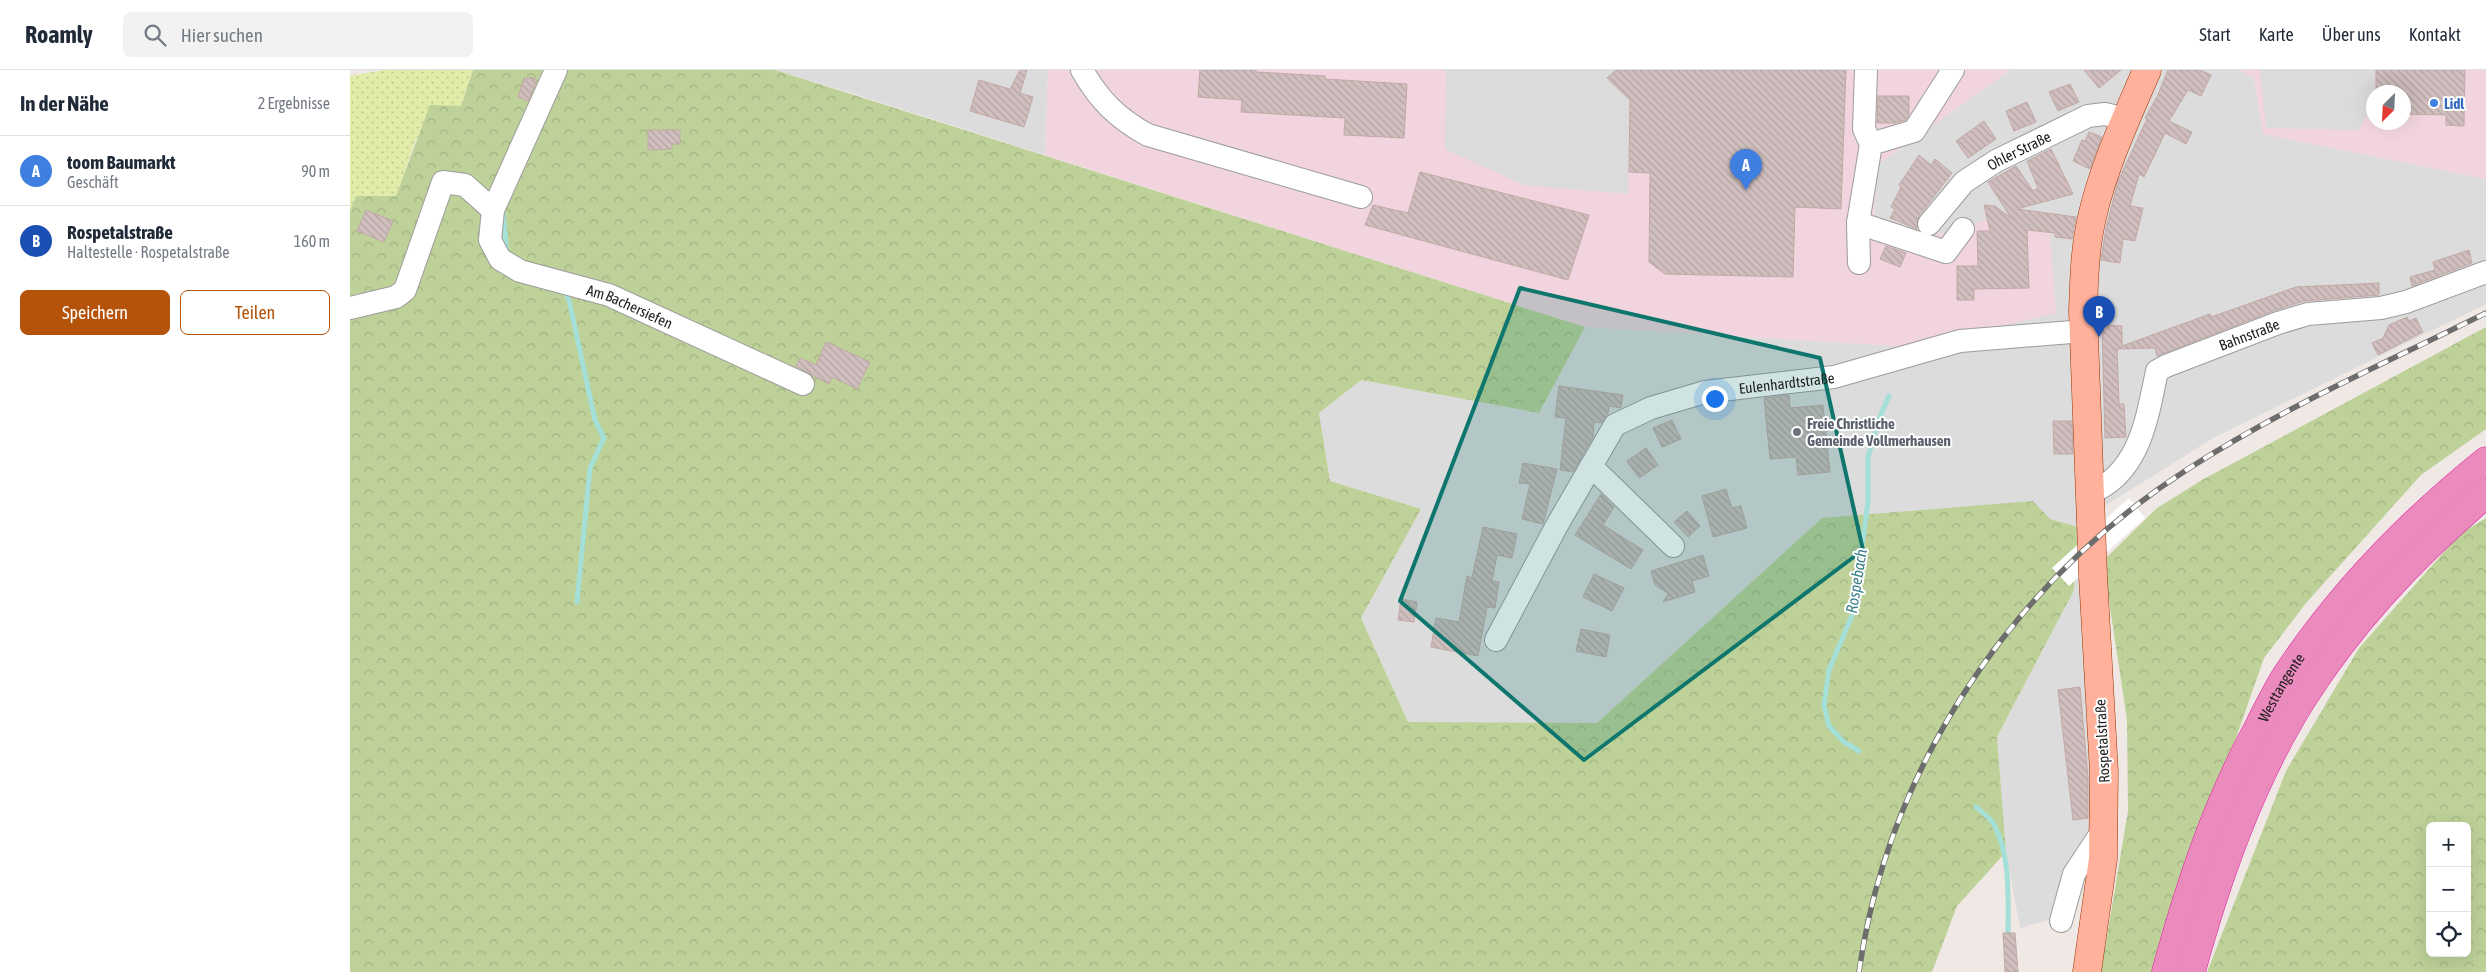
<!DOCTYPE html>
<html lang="de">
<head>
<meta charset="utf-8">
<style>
	body { margin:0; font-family:"Asap Condensed",sans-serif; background:#f2f2f3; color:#1f2937 }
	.controls { position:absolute; right:15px; bottom:15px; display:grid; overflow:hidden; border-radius:8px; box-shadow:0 5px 20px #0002 }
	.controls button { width:45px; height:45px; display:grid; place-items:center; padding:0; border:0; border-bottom:1px solid #e0e1e3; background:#fff; color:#1f2937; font:25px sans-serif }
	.compass { position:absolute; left:2016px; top:15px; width:45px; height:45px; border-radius:50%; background:#fff; box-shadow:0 5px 20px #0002; rotate:204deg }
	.you { position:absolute; left:1364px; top:328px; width:18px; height:18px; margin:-12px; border:4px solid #fff; border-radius:50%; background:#1a73e8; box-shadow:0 0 0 8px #1a73e833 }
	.badge { display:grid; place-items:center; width:32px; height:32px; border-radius:50%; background:#b45309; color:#fff; font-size:16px; font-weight:700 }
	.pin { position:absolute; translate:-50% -41px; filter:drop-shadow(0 1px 2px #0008) }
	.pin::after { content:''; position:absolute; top:26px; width:18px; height:15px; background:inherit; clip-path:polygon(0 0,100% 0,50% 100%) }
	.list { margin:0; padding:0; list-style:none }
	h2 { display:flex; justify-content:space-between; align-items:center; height:65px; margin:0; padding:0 20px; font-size:21px }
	h2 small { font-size:16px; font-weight:400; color:#747a83 }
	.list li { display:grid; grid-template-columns:32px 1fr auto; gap:15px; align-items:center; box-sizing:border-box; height:70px; padding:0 20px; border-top:1px solid #e0e1e3 }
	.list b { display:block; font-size:19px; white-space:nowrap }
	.list p { margin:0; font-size:16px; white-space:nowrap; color:#747a83 }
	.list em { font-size:16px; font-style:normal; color:#747a83 }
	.actions { display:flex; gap:10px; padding:15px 20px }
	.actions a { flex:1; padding:11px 0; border:1px solid #b45309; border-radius:8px; text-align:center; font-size:18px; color:#b45309 }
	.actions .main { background:#b45309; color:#fff }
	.icon { flex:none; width:28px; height:28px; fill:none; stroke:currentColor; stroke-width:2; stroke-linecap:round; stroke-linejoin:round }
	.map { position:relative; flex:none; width:2136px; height:902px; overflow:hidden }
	header { display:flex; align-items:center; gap:30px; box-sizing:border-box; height:70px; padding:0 25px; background:#fff; border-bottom:1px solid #e0e1e3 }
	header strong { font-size:24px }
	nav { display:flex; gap:28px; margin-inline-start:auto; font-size:18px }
	.search { width:350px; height:45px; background:#f2f2f3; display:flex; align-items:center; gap:12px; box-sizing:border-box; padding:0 18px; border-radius:8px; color:#747a83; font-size:19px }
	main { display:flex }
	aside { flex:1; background:#fff }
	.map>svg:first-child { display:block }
	.residential { fill:#dddcdc }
	.commercial { fill:#f1d4dd; fill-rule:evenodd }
	.grass { fill:url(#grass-dots) }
	.forest { fill:url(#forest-crowns); fill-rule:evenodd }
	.parking { fill:#dbdbdb }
	.pier { fill:#fff }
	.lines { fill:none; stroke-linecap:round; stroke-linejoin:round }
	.stream { stroke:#a4dfd8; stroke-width:5 }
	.building { fill:url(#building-back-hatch); stroke:#c2a9a7 }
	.minor-casing { stroke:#9c9c9c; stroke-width:24 }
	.major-casing { stroke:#9a3100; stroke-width:29 }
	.highway-casing { stroke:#e01fa5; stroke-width:29 }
	.minor { stroke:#fff; stroke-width:22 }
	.major { stroke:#ffb19b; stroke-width:28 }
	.highway { stroke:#ea8abd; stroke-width:28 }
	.rail-casing { stroke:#6d6d6d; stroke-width:5.5 }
	.rail { stroke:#fff; stroke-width:4; stroke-dasharray:11; stroke-linecap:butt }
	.marked { fill:#0f766e; fill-opacity:0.2; stroke:#0f766e; stroke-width:4; stroke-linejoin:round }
	.shop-dot { fill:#3f7fe0; stroke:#fff; stroke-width:2 }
	.worship-dot { fill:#6b7280; stroke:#fff; stroke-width:2 }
	.labels { text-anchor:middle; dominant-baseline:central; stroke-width:4; stroke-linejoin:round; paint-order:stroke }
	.shop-label { font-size:15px; font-weight:bold; fill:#366cbe; stroke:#fff; text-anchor:start }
	.street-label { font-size:15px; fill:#1f1f1f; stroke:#fff }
	.worship-label { font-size:15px; font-weight:bold; fill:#5b616d; stroke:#fff; text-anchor:start }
	.water-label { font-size:16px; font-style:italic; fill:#3a7e8a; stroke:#fff }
</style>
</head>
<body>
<header>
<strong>Roamly</strong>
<div class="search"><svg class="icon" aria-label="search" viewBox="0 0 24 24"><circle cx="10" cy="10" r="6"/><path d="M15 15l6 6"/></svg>Hier suchen</div>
<nav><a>Start</a><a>Karte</a><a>Über uns</a><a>Kontakt</a></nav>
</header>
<main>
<aside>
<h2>In der Nähe<small>2 Ergebnisse</small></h2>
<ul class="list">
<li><span class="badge" style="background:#3f7fe0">A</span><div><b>toom Baumarkt</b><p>Geschäft</p></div><em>90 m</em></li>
<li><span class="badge" style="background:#1a4fb4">B</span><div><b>Rospetalstraße</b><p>Haltestelle · Rospetalstraße</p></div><em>160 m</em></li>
</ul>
<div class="actions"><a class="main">Speichern</a><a>Teilen</a></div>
</aside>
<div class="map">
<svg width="2136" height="902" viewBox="0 0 2136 902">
	<defs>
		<pattern id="grass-dots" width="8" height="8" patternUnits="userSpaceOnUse" patternTransform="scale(1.25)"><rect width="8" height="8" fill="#e1eca9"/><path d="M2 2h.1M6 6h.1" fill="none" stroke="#c1ca91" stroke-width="1.8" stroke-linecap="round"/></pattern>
		<pattern id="forest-crowns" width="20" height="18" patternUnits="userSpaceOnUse" patternTransform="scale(1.25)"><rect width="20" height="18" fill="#bdd198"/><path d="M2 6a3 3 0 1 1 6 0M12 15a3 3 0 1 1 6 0" fill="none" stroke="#a2b383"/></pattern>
		<pattern id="building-back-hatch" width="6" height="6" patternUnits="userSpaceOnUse" patternTransform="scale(1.25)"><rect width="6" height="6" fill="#d0bfbe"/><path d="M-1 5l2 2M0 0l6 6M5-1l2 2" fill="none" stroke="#b2a4a3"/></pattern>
	</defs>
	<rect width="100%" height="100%" fill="#f0e8e5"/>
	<g class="residential">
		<path d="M425,0H698L695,85L498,22Z"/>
		<path d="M1661,0H1889L1904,7L1913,64L2136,109V234L1865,367L1755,436L1756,488L1745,770L1702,849L1670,858L1656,782L1647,667L1724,520L1728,457L1700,449L1472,448L1247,653L1058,652L1011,548L1071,439L980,411L969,343L1011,310L1189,343L1235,257L1561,277L1572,169L1524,147L1528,94Z"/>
	</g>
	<g class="commercial">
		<path d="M698,0H1661L1528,94L1524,146L1572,169L1654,144L1700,164L1706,243L1561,277L1235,257L695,85Z"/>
		<path d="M1889,0H2136V109L1913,64L1904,7ZM2024,22H2054V52H2024Z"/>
	</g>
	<path class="grass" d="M34,0H123L111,36L66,69L46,127L6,126L0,141V6Z"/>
	<g class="forest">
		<path d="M123,0H425L1235,257L1189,343L1011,310L969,343L980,411L1071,439L1011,548L1058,652L1247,653L1472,448L1683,431L1700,449L1728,457L1724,520L1647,667L1656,782L1607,836L1582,902H0V141L6,126H46L80,35L111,36Z"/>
		<path d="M2136,257V359L2071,405L1956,533L1914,588L1804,902H1751L1778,741L1777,650L1756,511V488L1807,438L1852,410Z"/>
		<path d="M2136,448V902H1857L1936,701L2009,578L2111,463ZM2080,756H2117V883H2080Z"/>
	</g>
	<g class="parking">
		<path d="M1096,0H1266L1257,8L1280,30L1278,124L1174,115L1095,79Z"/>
		<path d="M1910,0H2026L2023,35L2009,60L1916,58Z"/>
	</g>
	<path class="pier" d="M1779,428L1795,448L1719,516L1702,498Z"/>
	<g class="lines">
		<g class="stream">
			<path d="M153,143L157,182"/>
			<path d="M213,220L219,230L245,350L254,368L240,398L227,532"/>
			<path d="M1509,681L1494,672L1479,656L1474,635L1479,600L1503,543L1518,432V387L1529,349L1539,326"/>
			<path d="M1626,737C1632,742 1639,747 1643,753C1661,784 1658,828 1658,863"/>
		</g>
	</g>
	<g class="building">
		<path d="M670,0H677L670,23L683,27L674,57L620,41L629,10L660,19Z"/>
		<path d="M850,0H906V2L975,6V9L1057,14L1054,68L994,65L995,48L891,42L892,30L848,27Z"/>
		<path d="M1266,0H1496L1491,139L1445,137L1443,207L1315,204L1299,192L1300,103L1279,102L1280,30L1257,8Z"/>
		<path d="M1734,0H1771L1749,18Z"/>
		<path d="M1818,0H1850L1861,5L1851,26L1838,20L1819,51L1842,62L1836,74L1815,63L1794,107L1789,104L1780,136L1793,138L1785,171L1773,169L1770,193L1751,190L1756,158L1768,111L1797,49L1795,48L1807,27Z"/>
		<path d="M2026,0H2115L2114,56L2096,55V45L2054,44V22H2026Z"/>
		<path d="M180,7L187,10L178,31L168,27L174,8L179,9Z"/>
		<path d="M1720,14L1729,32L1708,41L1699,22Z"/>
		<path d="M1528,26H1559V45L1556,50L1545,53H1527Z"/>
		<path d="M1677,32L1686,52L1664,61L1656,41Z"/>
		<path d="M1634,51L1646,69L1618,88L1606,71Z"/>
		<path d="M298,60H330V74H322V79L298,80Z"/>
		<path d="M1739,62L1752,67L1740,99L1723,91L1732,70L1735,71Z"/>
		<path d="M1701,79L1723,124L1667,139L1726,147L1722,169L1705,167V163L1677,160L1679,218L1624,219V230H1607V196H1628L1627,161H1640L1634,135L1645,136L1661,148L1638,112L1666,96L1683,121L1688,118L1677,91Z"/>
		<path d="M1569,85L1581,95L1585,89L1602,103L1569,146L1567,159L1540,148L1545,139L1541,137L1551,117L1549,115Z"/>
		<path d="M1070,102L1239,145L1218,210L1015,155L1023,135L1058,143Z"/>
		<path d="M16,140L43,151L34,172L7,161Z"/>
		<path d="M1536,176L1556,183L1550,197L1530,189Z"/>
		<path d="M2119,180L2122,193L2062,216L2060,207L2085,200L2083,192Z"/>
		<path d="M2029,213V225L1954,231L1923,241L1807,286L1805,278L1767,279L1769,334H1774L1776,367L1755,368L1752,255L1772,256V276L1860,244L1861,247L1946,217Z"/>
		<path d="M2057,247L2059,251L2066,248L2073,262L2028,285L2022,273L2033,268L2039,255Z"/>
		<path d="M476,272L520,292L507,319L482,307L479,314L446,296L450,288L466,295Z"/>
		<path d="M1209,316L1273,325L1271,338L1259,336L1258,344L1251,353L1244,352L1243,367L1223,402L1210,400L1216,348L1205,347Z"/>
		<path d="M1439,325L1440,338L1473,335L1480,402L1448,405L1446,387L1420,389L1414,328Z"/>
		<path d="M1322,350L1331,369L1312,377L1303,358Z"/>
		<path d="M1703,351H1722L1723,384H1704Z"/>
		<path d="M1296,378L1308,395L1289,408L1277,391Z"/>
		<path d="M1173,393L1207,399L1193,454L1172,449L1180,414L1169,413Z"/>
		<path d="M1376,419L1382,438L1391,436L1397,458L1363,467L1352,426Z"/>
		<path d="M1251,424L1264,437L1253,455L1293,480L1281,499L1225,465Z"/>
		<path d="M1337,441L1350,456L1338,467L1324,452Z"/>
		<path d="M1133,457L1167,464L1162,488L1147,485L1142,511L1149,512L1145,538L1137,537L1128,586L1081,577L1086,548L1109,552L1117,506L1122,508Z"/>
		<path d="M1353,485L1359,506L1342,511L1345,522L1313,532L1318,523L1305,515L1301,501Z"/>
		<path d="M1244,504L1274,518L1262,541L1233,527Z"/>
		<path d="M1051,529L1067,532L1064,552L1048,550Z"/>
		<path d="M1231,559L1260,565L1256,587L1226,581Z"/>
		<path d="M1730,617L1738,707V748L1723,750L1708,620Z"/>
		<path d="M1653,863H1665L1668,902H1655Z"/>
	</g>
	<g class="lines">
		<g class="minor-casing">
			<g id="minor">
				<path id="s1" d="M206,0L143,140L140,170L150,189L170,201L259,225L453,314"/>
				<path d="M732,0C749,30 768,49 798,65L1011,127"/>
				<path d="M1516,0L1514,59L1521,74"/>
				<path d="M1508,153L1596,182L1613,159"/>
				<path id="s2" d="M1579,154L1614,112L1646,91L1738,46L1755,44L1776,49"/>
				<path d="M1509,193L1508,153L1521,74L1564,61L1603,0"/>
				<path d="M0,238L46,227L55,220L93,112L115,115L143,140"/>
				<path d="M1241,396L1323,476"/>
				<path id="s3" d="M1740,423C1790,403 1797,348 1807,301L1816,296L1928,253L1958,244L2031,238L2056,232L2136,202"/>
				<path id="s4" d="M1146,570L1206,457L1265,355L1301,338L1355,322L1484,307L1610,271L1734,261"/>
				<path d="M1711,851L1724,804L1753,760"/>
			</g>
		</g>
		<g class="major-casing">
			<path id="major" d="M1737,902L1753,789L1754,702L1743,506L1733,241C1734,208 1735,175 1743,143C1755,93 1777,47 1797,0"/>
		</g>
		<g class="highway-casing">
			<g id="highway">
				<path id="s5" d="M1816,902C1840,814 1866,736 1909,656C1917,640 1925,624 1934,609C1988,526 2059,453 2136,391"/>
				<path d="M1841,902C1867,807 1901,710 1954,626C2003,550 2067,482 2136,424"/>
			</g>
		</g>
		<use href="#minor" class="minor"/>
		<use href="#major" class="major"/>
		<use href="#highway" class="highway"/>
		<g class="rail-casing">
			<path id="rail" d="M1509,902C1538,696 1664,511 1838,399C1932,338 2036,293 2136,243"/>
		</g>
		<use href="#rail" class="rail"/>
	</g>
	<path class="marked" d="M1170,218L1470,288L1513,480L1234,690L1050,531Z"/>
	<circle class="shop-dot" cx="2084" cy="33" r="5"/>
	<circle class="worship-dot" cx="1447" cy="362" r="5"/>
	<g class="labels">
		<g class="shop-label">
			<text x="2094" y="33">Lidl</text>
		</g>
		<g class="street-label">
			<text stroke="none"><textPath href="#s2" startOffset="118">Ohler Straße</textPath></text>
			<text stroke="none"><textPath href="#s1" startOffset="344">Am Bachersiefen</textPath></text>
			<text stroke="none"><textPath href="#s3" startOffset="245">Bahnstraße</textPath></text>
			<text stroke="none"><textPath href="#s4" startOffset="424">Eulenhardtstraße</textPath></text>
			<text stroke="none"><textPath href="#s5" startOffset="308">Westtangente</textPath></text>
			<text transform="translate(1752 671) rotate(-93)">Rospetalstraße</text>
		</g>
		<g class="worship-label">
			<text x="1457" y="353">Freie Christliche<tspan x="1457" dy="17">Gemeinde Vollmerhausen</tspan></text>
		</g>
		<g class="water-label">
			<text transform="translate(1506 511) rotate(-81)">Rospebach</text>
		</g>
	</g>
</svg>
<div class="controls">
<button>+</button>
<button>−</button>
<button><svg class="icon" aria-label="locate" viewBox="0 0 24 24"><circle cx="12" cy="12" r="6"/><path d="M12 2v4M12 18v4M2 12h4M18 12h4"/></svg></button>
</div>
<svg class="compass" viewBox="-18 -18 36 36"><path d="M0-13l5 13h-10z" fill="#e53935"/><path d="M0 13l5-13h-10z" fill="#747a83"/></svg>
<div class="you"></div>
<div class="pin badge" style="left:1396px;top:120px;background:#3f7fe0">A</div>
<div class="pin badge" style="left:1749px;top:267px;background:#1a4fb4">B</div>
</div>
</main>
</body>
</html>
